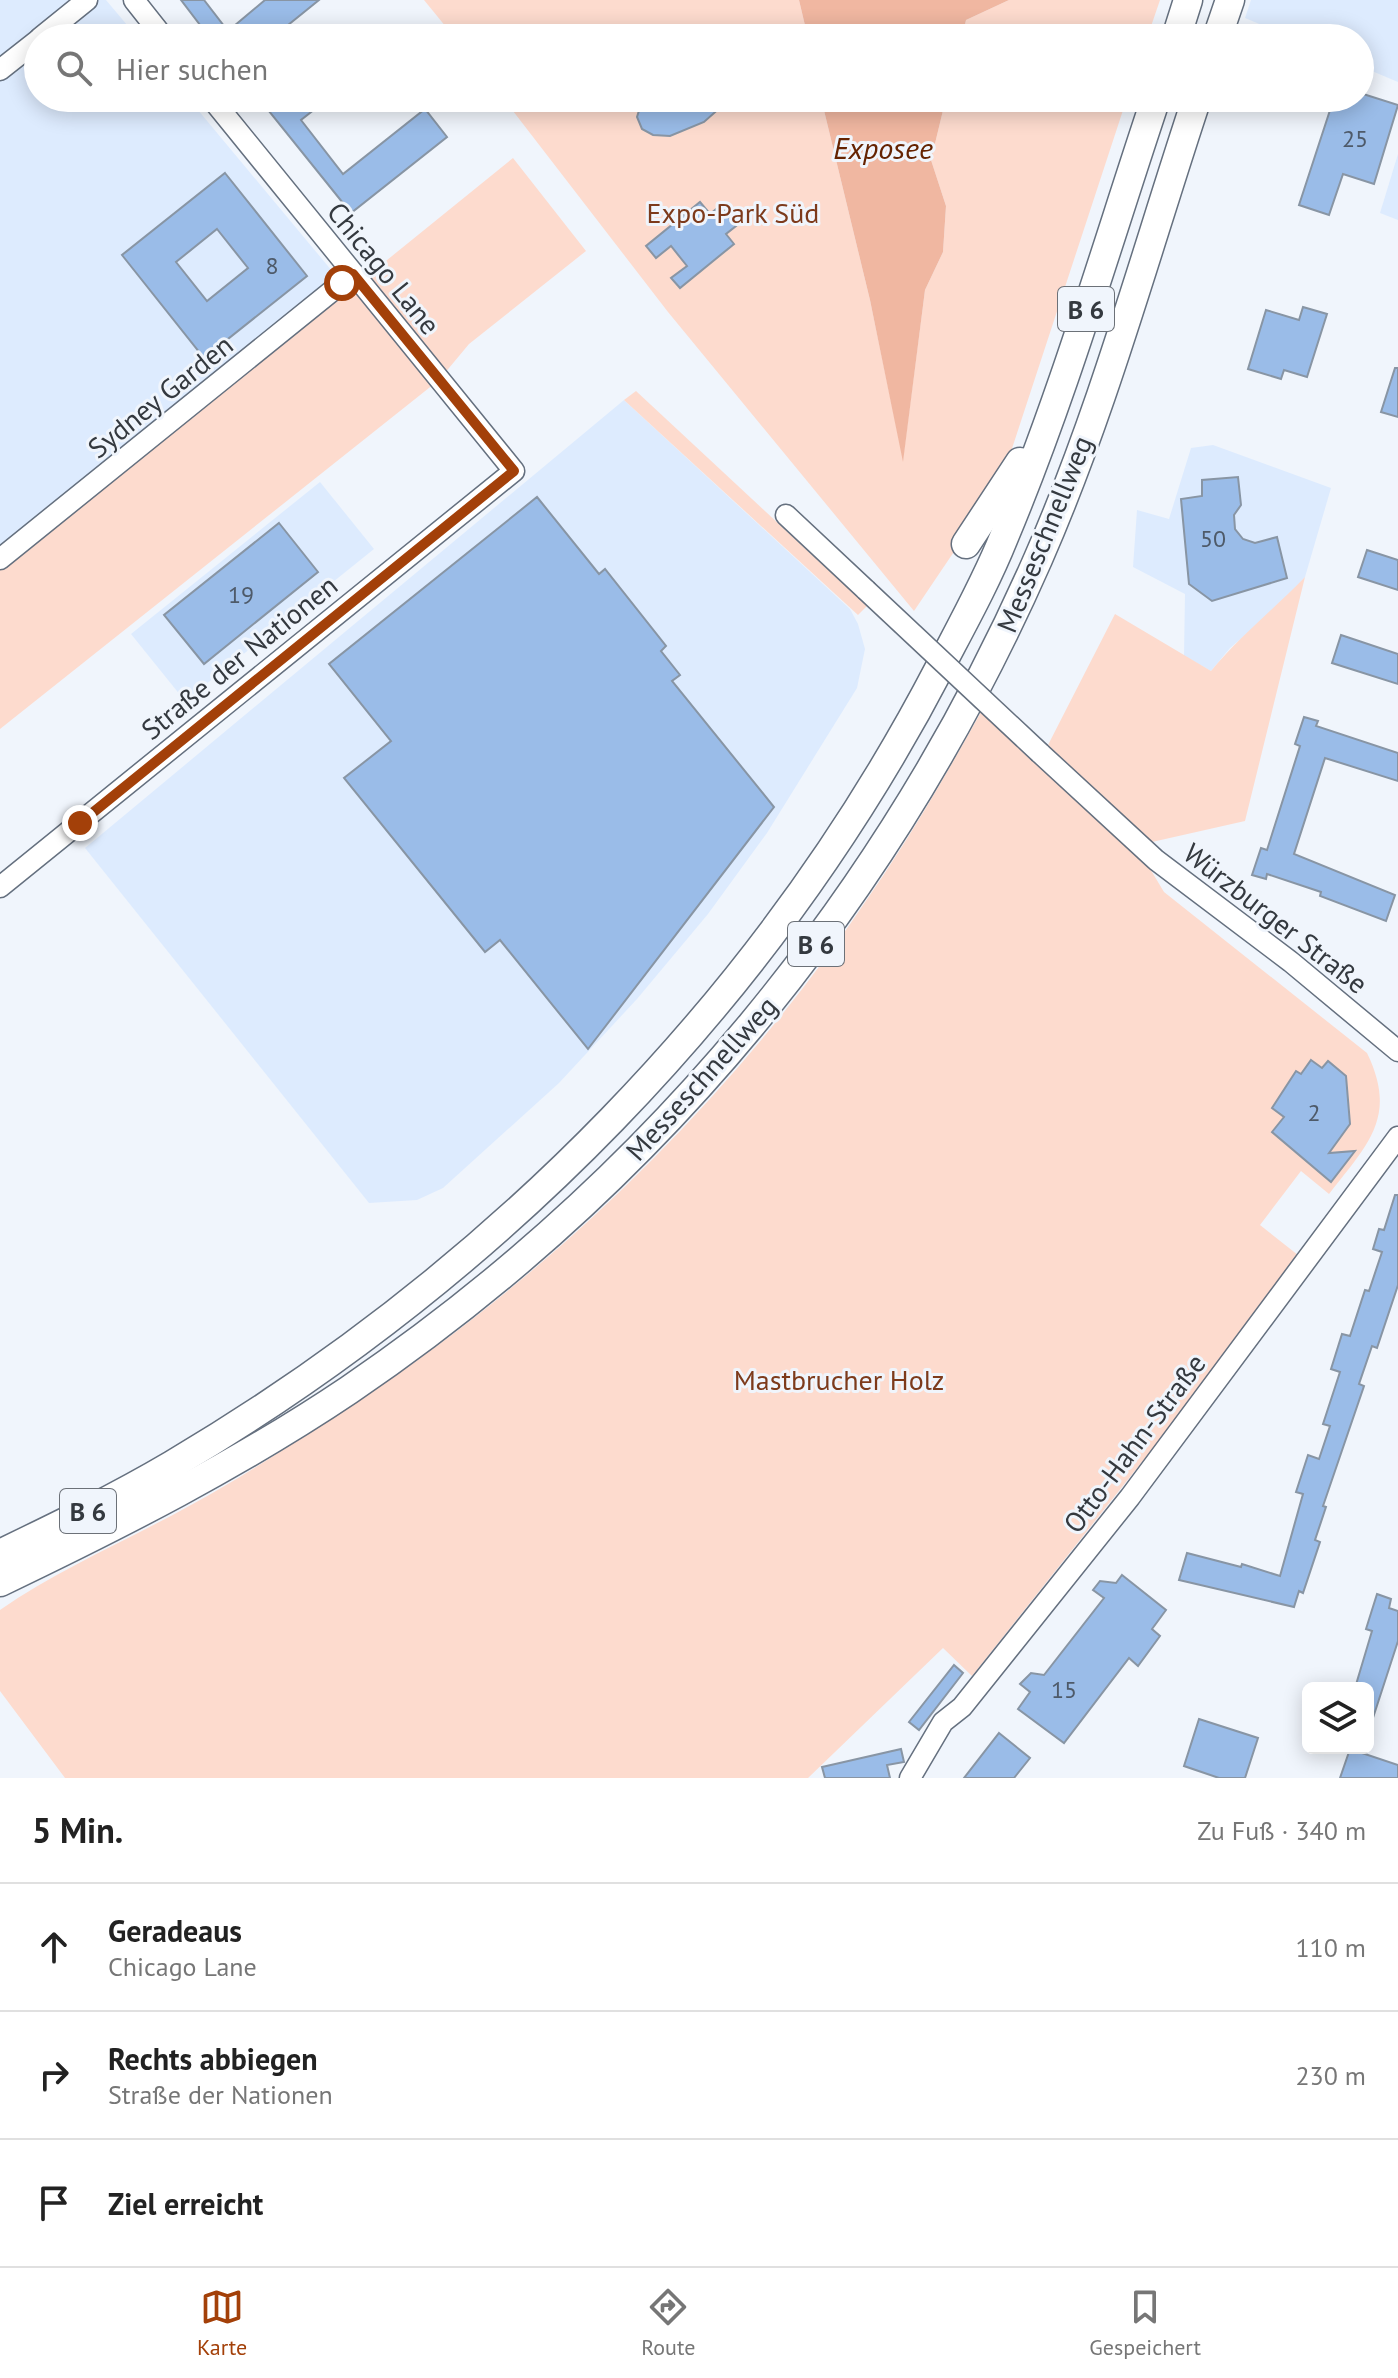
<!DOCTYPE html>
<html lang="de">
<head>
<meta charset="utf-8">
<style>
	body { margin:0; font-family:"PT Sans",sans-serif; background:#f2f2f2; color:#222 }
	.controls { position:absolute; right:24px; bottom:24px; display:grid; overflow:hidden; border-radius:12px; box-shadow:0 4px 20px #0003 }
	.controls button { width:72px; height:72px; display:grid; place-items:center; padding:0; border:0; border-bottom:2px solid #e0e0e0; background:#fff; color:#222; font:40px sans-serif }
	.stop { position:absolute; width:24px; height:24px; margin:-18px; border:6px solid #a34009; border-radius:50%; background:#fff }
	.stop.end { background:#a34009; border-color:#fff; box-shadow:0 2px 8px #0008 }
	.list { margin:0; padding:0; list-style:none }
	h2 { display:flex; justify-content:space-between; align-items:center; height:104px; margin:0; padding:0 32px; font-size:34px }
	h2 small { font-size:26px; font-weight:400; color:#767676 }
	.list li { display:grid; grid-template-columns:52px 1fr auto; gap:24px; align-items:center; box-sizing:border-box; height:128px; padding:0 32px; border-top:2px solid #e0e0e0 }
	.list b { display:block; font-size:30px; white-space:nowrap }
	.list p { margin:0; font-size:26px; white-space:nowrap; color:#767676 }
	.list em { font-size:26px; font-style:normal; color:#767676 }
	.icon { flex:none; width:44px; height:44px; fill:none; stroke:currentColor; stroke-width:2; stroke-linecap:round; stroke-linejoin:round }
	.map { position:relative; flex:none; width:1398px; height:1778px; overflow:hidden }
	.search { position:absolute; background:#fff; box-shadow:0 4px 20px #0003; left:24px; right:24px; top:24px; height:88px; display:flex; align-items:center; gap:20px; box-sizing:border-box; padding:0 28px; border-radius:44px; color:#767676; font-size:30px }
	.sheet { height:488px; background:#fff }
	nav { display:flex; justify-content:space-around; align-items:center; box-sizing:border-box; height:112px; border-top:2px solid #e0e0e0; background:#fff; font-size:22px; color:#767676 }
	nav a { display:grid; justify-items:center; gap:4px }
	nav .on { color:#a34009 }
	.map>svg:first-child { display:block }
	.built { fill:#ddebfe }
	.green { fill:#fddbce }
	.water { fill:#f0b7a1 }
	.building { fill:#9abce8; stroke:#8895a4; stroke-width:2; fill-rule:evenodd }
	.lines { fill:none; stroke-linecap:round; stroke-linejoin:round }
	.minor-casing { stroke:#65707f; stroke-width:23 }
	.highway-casing { stroke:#65707f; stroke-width:31 }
	.minor { stroke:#fff; stroke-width:20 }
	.highway { stroke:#fff; stroke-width:28 }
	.minor-bridge-casing { stroke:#65707f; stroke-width:23; stroke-linecap:butt }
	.minor-bridge { stroke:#fff; stroke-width:20 }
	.route { stroke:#a34009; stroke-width:10 }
	.labels { text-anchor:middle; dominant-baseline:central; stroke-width:6; stroke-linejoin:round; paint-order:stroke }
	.number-label { font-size:24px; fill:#4e5a69 }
	.shield { fill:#f0f5fc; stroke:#6c7178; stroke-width:2 }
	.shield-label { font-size:26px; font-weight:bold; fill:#34393f }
	.park-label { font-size:28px; fill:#7d3a1b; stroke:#f0f5fc }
	.street-label { font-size:28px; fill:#34393f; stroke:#f0f5fc }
	.water-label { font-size:30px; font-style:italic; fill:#652301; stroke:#f0f5fc }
</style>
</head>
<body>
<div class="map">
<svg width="1398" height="1778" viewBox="0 0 1398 1778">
	<rect width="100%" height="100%" fill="#f0f5fc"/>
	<g class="built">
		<path d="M0,0H106L138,38H38V98H188L342,283L0,559Z"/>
		<path d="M1251,0H1398V82L1360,66V38H1293L1245,18Z"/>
		<path d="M1398,154V220L1380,213Z"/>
		<path d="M624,400L850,609L858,624L865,649L857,688L767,833L708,914L637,999L559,1083L443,1188L417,1200L369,1203L85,848Z"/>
		<path d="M1213,445L1331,488L1305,577L1280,605L1230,648L1211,671L1184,656L1185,594L1133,567L1137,510L1169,519L1191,448Z"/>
		<path d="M320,482L374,549L185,701L131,634Z"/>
	</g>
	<g class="green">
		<path d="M424,0H799L808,38H455Z"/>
		<path d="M1009,0H1160L1147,38H962L966,20Z"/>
		<path d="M503,98H821L870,300L903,459L925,290L943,252L946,206L931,160L946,98H1127L1001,482L914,611L668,312Z"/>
		<path d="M513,158L586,251L469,344L439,380L0,729V559L353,274L376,269Z"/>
		<path d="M636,391L867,606L858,615L624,400Z"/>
		<path d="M1305,577L1245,821L1152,842L1048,745L1115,614L1211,671C1239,637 1274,609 1305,577Z"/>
		<path d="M981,712L1149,867L1164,892L1367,1053C1398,1117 1368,1144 1329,1194L1301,1171L1260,1225L1303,1259L972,1676L943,1648L808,1778H65L0,1691V1610C59,1569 128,1540 191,1505C246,1475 300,1439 352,1405C555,1272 737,1094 872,892C912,834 947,773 981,712Z"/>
	</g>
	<g class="water">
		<path d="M799,0H1009L966,20L962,38H808Z"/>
		<path d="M821,98H946L931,160L946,206L943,252L925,290L903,462L870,300Z"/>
	</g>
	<g class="building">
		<path d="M181,0H204L228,31L265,0H319L272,38H210Z"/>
		<path d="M1360,93L1398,105L1374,184L1343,174L1329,215L1299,205L1334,98H1360Z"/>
		<path d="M273,98H329L301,120L343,174L425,109L447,137L351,213L264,105Z"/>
		<path d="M643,98H731L704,122L670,136L653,135L642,129L637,117Z"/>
		<path d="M225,173L307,276L204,358L122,255ZM217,229L248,268L207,301L176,262Z"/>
		<path d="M700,202L710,214L720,206L736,226L726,234L734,244L680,288L671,278L687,266L671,246L656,258L646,246Z"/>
		<path d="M1303,307L1327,314L1307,377L1284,370L1281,379L1248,369L1266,310L1299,320Z"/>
		<path d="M1395,368H1398V417L1381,412Z"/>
		<path d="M1238,477L1241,505L1234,515L1235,529L1243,539L1255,543L1277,537L1287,578L1212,601L1189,584L1181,499L1202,496V480Z"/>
		<path d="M537,497L599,574L605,569L666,646L661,651L680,675L672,681L774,807L588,1049L500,940L485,952L344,778L391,741L329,664Z"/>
		<path d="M279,523L318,572L204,664L164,615Z"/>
		<path d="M1367,550L1398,560V590L1358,577Z"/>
		<path d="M1341,635L1398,654V684L1332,663Z"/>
		<path d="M1304,717L1318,721L1316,726L1398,753V781L1325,758L1294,854L1395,895L1386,921L1320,896L1321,892L1267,874L1266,879L1252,875L1261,848L1267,850L1300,746L1295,744Z"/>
		<path d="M1311,1060L1322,1068L1328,1061L1346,1076L1350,1124L1329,1153L1355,1151L1331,1182L1272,1132L1284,1117L1272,1108L1296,1071L1301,1074Z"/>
		<path d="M1395,1195H1398V1285L1377,1348L1372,1346L1359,1384L1364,1386L1323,1506L1326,1507L1315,1540L1320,1542L1303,1593L1299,1591L1294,1607L1179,1580L1187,1553L1241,1567L1242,1564L1280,1576L1303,1494L1296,1492L1308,1455L1319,1459L1330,1426L1323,1424L1340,1372L1331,1369L1342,1334L1350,1336L1365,1290L1369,1291L1382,1252L1373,1249L1379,1229L1384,1230Z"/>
		<path d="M1122,1575L1166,1610L1152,1629L1160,1636L1138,1666L1129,1658L1064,1743L1018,1709L1030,1692L1020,1684L1031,1673L1044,1675L1104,1598L1093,1590L1100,1581L1116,1583Z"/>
		<path d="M1377,1594L1391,1599L1389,1608L1398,1611V1641L1371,1724L1368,1688H1355L1372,1631L1366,1629Z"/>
		<path d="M954,1665L963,1673L919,1730L909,1722Z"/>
		<path d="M1199,1719L1258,1738L1245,1778H1219L1184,1766Z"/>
		<path d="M999,1733L1030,1758L1014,1778H964Z"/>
		<path d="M901,1749L904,1762L887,1765L890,1778H825L822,1767Z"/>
		<path d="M1350,1749L1398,1765V1778H1340Z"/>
	</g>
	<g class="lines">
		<g class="minor-casing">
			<g id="minor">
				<path d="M134,0L164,38"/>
				<path d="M40,38L87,0"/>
				<path d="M0,70L38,40"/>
				<path d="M786,515L866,590"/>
				<path d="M0,559L353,274"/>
				<path d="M1040,753L1156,860L1291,962L1398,1051"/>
				<path d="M0,887L514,471L211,98"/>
				<path d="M910,1778L943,1722L962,1707L1130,1497L1398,1137"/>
			</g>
		</g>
		<g class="highway-casing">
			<g id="highway">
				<path d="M1176,38L1188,0"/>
				<path d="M1217,38L1230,0"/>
				<path d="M966,544L1020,462"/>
				<path d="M0,1554C58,1526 116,1498 172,1465C494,1275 767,1000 940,667C962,625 986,582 1004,537C1064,394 1107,244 1156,98"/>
				<path d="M0,1582C119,1525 239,1464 349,1390C655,1182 889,898 1038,559C1103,411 1146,251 1197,98"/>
			</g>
		</g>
		<use href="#minor" class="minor"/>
		<use href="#highway" class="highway"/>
		<g class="minor-bridge-casing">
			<path id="minor-bridge" d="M866,590L1040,753"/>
		</g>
		<use href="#minor-bridge" class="minor-bridge"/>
	</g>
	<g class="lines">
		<path class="route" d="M80,823L514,471L353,274L342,283"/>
	</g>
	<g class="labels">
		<g class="number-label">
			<text x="1355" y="138">25</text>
			<text x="272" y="265">8</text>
			<text x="1213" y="538">50</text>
			<text x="241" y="594">19</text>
			<text x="1314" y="1112">2</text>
			<text x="1064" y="1689">15</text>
		</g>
		<g class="shield">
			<rect x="1058" y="287" width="56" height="44" rx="6"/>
			<rect x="788" y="922" width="56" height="44" rx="6"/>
			<rect x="60" y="1489" width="56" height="44" rx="6"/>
		</g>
		<g class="shield-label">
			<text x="1086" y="309">B 6</text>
			<text x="816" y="944">B 6</text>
			<text x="88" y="1511">B 6</text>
		</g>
		<g class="park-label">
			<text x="733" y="212">Expo-Park Süd</text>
			<text x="839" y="1379">Mastbrucher Holz</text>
		</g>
		<g class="street-label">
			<text transform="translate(384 268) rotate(51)">Chicago Lane</text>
			<text transform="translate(160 396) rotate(-39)">Sydney Garden</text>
			<text transform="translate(1044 534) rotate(-68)">Messeschnellweg</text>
			<text transform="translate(239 657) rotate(-39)">Straße der Nationen</text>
			<text transform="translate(1276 918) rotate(38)">Würzburger Straße</text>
			<text transform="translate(701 1078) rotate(-48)">Messeschnellweg</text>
			<text transform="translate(1134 1443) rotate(-53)">Otto-Hahn-Straße</text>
		</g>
		<g class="water-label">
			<text x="883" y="147">Exposee</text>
		</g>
	</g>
</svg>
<div class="controls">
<button><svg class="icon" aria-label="layers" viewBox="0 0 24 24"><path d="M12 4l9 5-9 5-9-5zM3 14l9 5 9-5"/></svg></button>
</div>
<div class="stop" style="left:342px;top:283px"></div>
<div class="stop end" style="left:80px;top:823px"></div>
<div class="search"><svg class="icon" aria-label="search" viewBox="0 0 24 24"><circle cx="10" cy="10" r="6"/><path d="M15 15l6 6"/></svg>Hier suchen</div>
</div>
<section class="sheet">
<h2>5 Min.<small>Zu Fuß · 340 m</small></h2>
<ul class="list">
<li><svg class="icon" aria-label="ahead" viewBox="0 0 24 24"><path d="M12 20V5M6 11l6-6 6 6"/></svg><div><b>Geradeaus</b><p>Chicago Lane</p></div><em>110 m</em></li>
<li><svg class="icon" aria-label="right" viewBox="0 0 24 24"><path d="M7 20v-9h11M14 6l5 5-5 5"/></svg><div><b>Rechts abbiegen</b><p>Straße der Nationen</p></div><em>230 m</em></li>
<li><svg class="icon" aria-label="arrive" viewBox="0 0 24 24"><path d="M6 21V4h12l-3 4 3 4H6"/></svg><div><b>Ziel erreicht</b></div></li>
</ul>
</section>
<nav>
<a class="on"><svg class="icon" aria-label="map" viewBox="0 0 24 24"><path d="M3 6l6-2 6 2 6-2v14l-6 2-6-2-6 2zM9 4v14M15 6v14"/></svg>Karte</a>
<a><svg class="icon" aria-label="directions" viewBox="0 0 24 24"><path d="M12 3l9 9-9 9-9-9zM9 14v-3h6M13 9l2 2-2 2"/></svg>Route</a>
<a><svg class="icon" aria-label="saved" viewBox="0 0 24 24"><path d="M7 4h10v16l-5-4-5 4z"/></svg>Gespeichert</a>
</nav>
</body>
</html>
